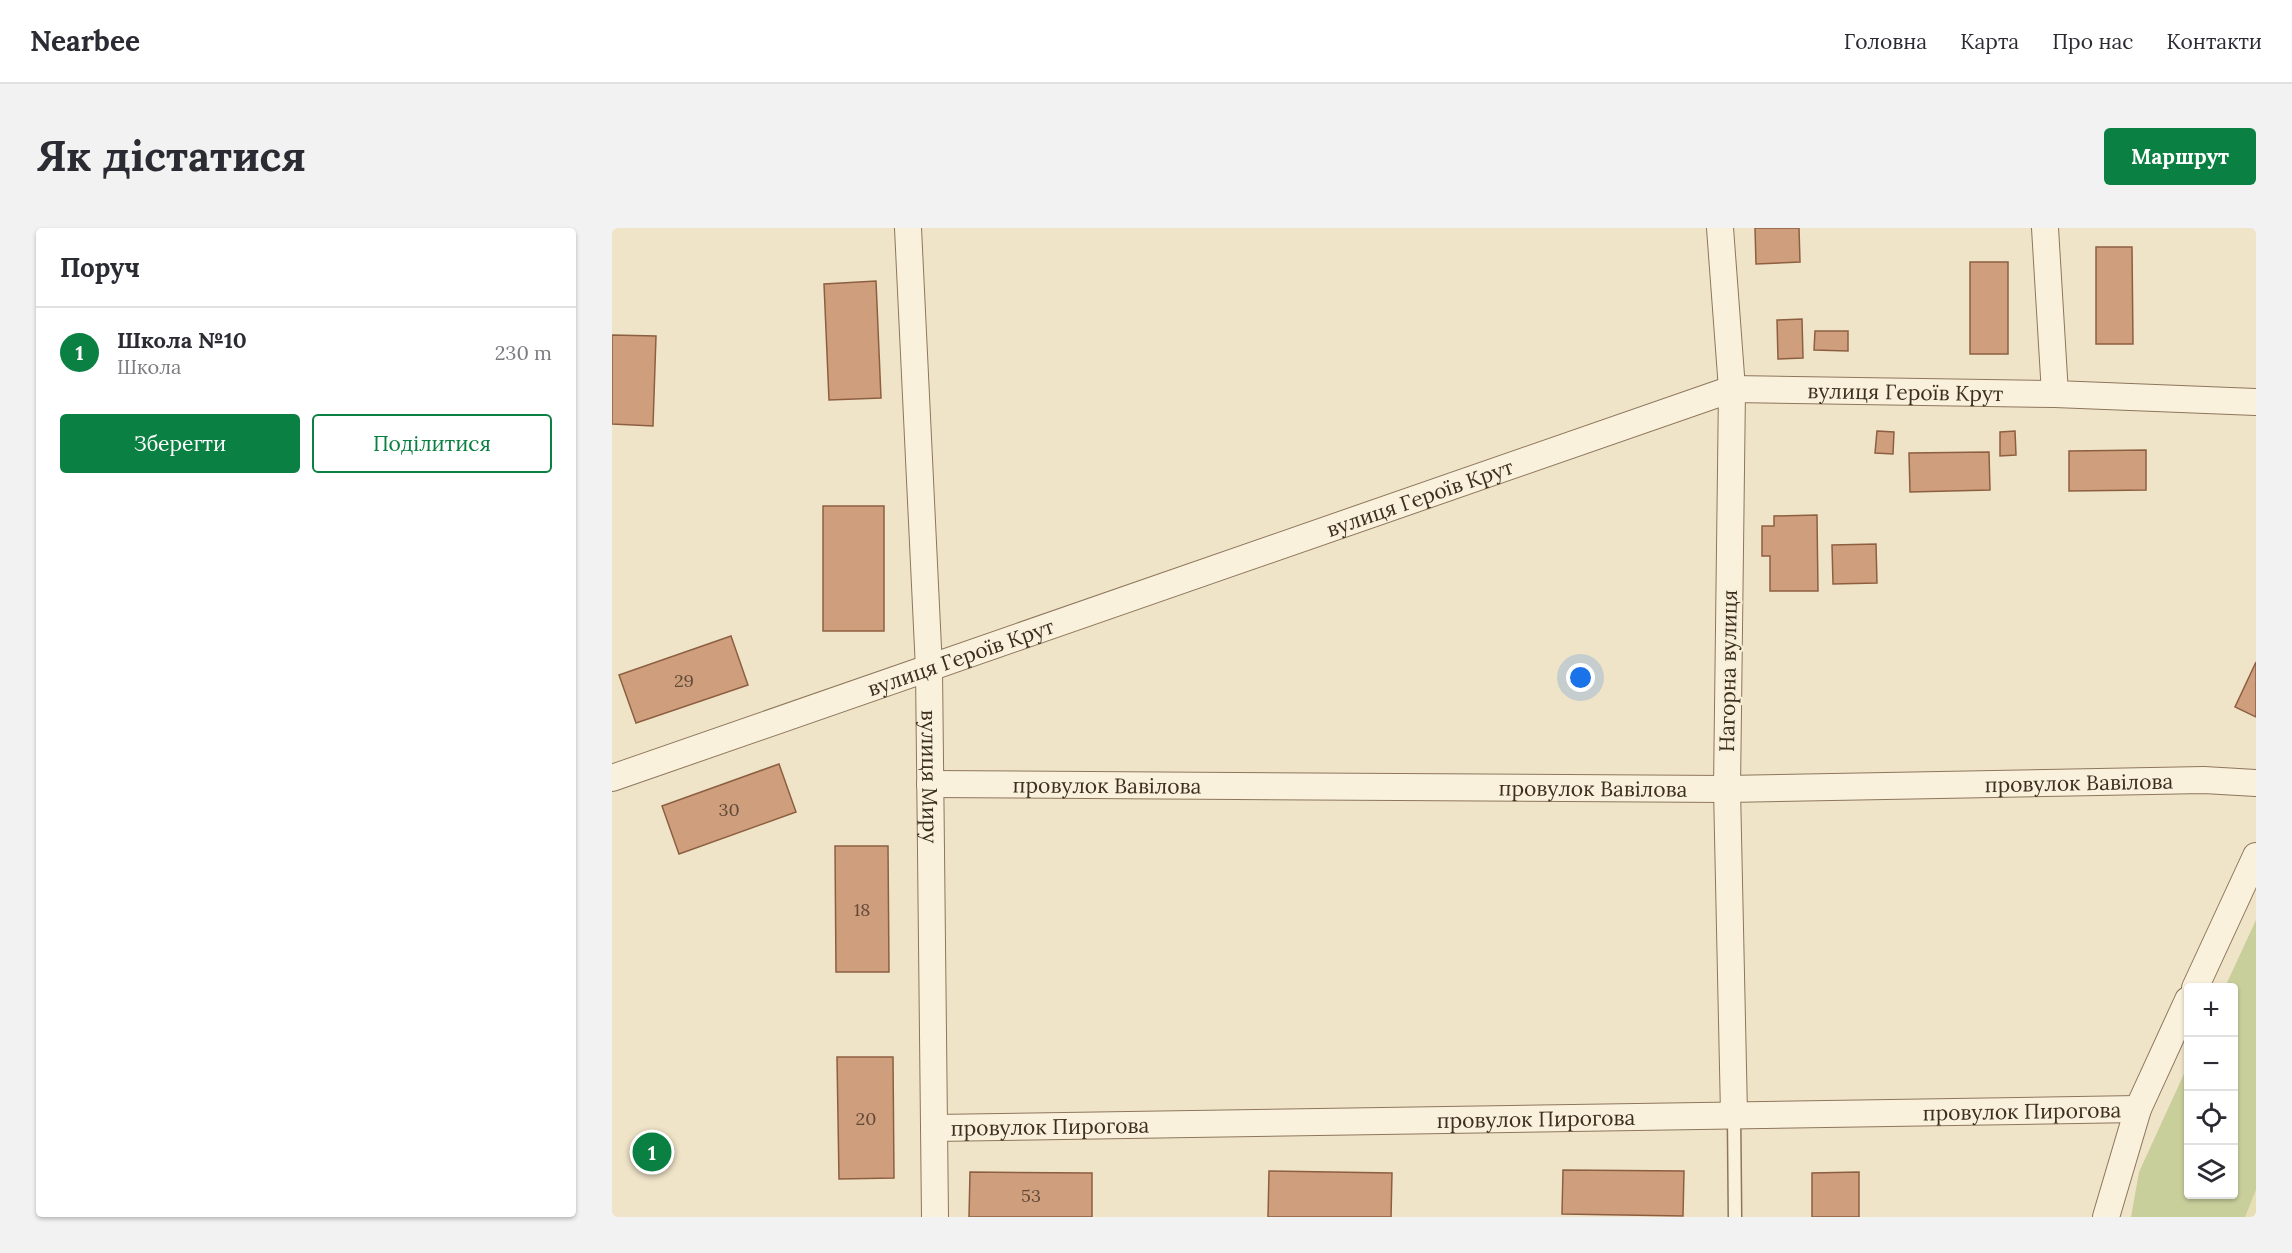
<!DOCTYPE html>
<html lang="uk">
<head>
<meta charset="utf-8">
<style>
	body { margin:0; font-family:Lora,serif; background:#f2f2f3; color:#2b2b33 }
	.controls { position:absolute; right:18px; bottom:18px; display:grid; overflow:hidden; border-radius:6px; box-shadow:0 2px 4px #0004 }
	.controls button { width:54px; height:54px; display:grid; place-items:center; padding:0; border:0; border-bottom:2px solid #e1e1e2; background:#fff; color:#2b2b33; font:30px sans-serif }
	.you { position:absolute; left:969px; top:450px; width:21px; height:21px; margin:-15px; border:4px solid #fff; border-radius:50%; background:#1a73e8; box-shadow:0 0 0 9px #1a73e833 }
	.badge { display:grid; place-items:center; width:39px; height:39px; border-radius:50%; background:#0b8043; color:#fff; font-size:20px; font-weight:700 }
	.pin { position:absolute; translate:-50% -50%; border:3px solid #fff; box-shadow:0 2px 6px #0006 }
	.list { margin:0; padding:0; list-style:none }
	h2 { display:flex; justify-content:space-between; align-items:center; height:78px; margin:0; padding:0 24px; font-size:26px }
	h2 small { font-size:20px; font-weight:400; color:#7c7c81 }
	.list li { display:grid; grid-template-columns:39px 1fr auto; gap:18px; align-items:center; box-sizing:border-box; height:90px; padding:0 24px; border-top:2px solid #e1e1e2 }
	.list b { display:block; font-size:22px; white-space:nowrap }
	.list p { margin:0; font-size:20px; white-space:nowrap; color:#7c7c81 }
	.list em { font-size:20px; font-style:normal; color:#7c7c81 }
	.actions { display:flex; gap:12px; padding:18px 24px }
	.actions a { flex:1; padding:14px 0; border:2px solid #0b8043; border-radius:6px; text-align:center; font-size:21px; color:#0b8043 }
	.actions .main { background:#0b8043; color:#fff }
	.icon { flex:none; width:33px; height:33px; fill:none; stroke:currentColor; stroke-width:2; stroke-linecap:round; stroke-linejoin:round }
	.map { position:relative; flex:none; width:1644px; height:989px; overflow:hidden; border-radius:6px }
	header { display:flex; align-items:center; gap:36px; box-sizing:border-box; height:84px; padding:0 30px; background:#fff; border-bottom:2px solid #e1e1e2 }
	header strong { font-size:28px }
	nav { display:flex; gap:33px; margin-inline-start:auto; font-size:21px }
	.intro { display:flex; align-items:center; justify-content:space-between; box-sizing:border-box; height:144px; padding:0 36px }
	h1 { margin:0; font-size:42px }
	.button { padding:15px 27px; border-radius:6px; background:#0b8043; color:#fff; font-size:21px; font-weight:700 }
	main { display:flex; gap:36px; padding:0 36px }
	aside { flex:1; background:#fff; border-radius:6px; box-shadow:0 2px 4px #0004 }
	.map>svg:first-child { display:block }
	.farmland { fill:#e6deb5 }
	.green { fill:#c9cf9b }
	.building { fill:#cf9f7d; stroke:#8d5f41; stroke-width:1.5 }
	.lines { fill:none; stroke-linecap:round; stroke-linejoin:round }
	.service-casing { stroke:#8d765c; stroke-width:15 }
	.minor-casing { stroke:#8d765c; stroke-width:28 }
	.service { stroke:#faf1dc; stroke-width:12 }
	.minor { stroke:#faf1dc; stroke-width:26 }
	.labels { text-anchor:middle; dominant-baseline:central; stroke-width:4.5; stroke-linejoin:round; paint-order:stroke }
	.number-label { font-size:18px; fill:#624a37 }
	.street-label { font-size:21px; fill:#3d2e20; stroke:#f7eed8 }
</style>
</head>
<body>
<header>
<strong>Nearbee</strong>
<nav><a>Головна</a><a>Карта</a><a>Про нас</a><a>Контакти</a></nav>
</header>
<div class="intro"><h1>Як дістатися</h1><a class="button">Маршрут</a></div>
<main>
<aside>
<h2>Поруч<small></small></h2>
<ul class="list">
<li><span class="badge">1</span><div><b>Школа №10</b><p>Школа</p></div><em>230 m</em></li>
</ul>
<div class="actions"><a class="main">Зберегти</a><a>Поділитися</a></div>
</aside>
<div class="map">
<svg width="1644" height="989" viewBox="0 0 1644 989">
	<rect width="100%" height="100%" fill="#f0e4c8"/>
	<path class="farmland" d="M1644,962V989H1633Z"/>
	<path class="green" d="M1644,692V962L1633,989H1519L1527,944L1576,837V966H1622V760L1613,759Z"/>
	<g class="building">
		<path d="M1143,0H1187L1188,34L1144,36Z"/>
		<path d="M1484,19H1520L1521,116H1484Z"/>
		<rect x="1358" y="34" width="38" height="92"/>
		<path d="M264,53L269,170L217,172L212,56Z"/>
		<path d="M1190,91L1191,130L1166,131L1165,92Z"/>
		<path d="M1203,103H1236V123L1202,122Z"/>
		<path d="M0,107L44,108L41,198L0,196Z"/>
		<path d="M1265,203L1282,204L1281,226L1263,225Z"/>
		<path d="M1403,203L1404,227L1388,228V204Z"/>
		<path d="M1534,222V262L1457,263V223Z"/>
		<path d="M1377,224L1378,262L1298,264L1297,225Z"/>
		<rect x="211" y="278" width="61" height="125"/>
		<path d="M1205,287L1206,363H1158V328H1150V298H1162V288Z"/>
		<path d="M1264,316L1265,355L1221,356L1220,317Z"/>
		<path d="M119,408L136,457L24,495L7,447Z"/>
		<path d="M1644,434V489L1623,479Z"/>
		<path d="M167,536L184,584L67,626L50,578Z"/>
		<path d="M223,618H276L277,744H224Z"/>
		<path d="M225,829H281L282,950L227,951Z"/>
		<path d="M951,942L1072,943L1071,988L950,986Z"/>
		<path d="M657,943L780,945L779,989H656Z"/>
		<path d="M358,944L480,945V989H357Z"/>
		<path d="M1247,944V989H1200V945Z"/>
	</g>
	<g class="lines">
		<g class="service-casing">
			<path id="service" d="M1122,886L1123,989"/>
		</g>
		<g class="minor-casing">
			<g id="minor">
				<path id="s1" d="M296,0L317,441L323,989"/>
				<path d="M1108,0L1120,161L1115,561L1122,886"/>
				<path d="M1433,0L1443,166"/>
				<path id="s2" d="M0,550L1120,161L1443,166L1644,174"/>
				<path id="s3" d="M318,556L1115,561L1592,552L1644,555"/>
				<path d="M1583,760L1644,628"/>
				<path id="s4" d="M322,900L1526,881"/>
				<path d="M1494,989L1526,881L1576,772"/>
			</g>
		</g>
		<use href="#service" class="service"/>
		<use href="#minor" class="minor"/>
	</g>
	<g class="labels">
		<g class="number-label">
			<text x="72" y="452">29</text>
			<text x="117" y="581">30</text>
			<text x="250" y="681">18</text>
			<text x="254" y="890">20</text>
			<text x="419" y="967">53</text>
		</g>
		<g class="street-label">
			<text stroke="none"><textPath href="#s2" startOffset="1359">вулиця Героїв Крут</textPath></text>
			<text stroke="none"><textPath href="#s2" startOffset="855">вулиця Героїв Крут</textPath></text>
			<text stroke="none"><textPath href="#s2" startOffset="369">вулиця Героїв Крут</textPath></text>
			<text transform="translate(1116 443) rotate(-89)">Нагорна вулиця</text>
			<text stroke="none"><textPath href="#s1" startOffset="549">вулиця Миру</textPath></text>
			<text stroke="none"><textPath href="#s3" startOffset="1149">провулок Вавілова</textPath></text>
			<text stroke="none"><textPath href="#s3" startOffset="177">провулок Вавілова</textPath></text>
			<text stroke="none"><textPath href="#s3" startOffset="663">провулок Вавілова</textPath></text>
			<text stroke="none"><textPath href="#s4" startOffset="1088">провулок Пирогова</textPath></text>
			<text stroke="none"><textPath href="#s4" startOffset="602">провулок Пирогова</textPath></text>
			<text stroke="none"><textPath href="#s4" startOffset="116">провулок Пирогова</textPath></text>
		</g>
	</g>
</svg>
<div class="controls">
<button>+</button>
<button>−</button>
<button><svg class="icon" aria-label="locate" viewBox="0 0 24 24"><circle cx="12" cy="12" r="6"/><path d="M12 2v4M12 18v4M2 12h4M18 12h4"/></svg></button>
<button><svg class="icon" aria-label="layers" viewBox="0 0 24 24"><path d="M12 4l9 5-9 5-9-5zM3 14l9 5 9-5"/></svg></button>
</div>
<div class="you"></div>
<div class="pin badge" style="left:40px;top:924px">1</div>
</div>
</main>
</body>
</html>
